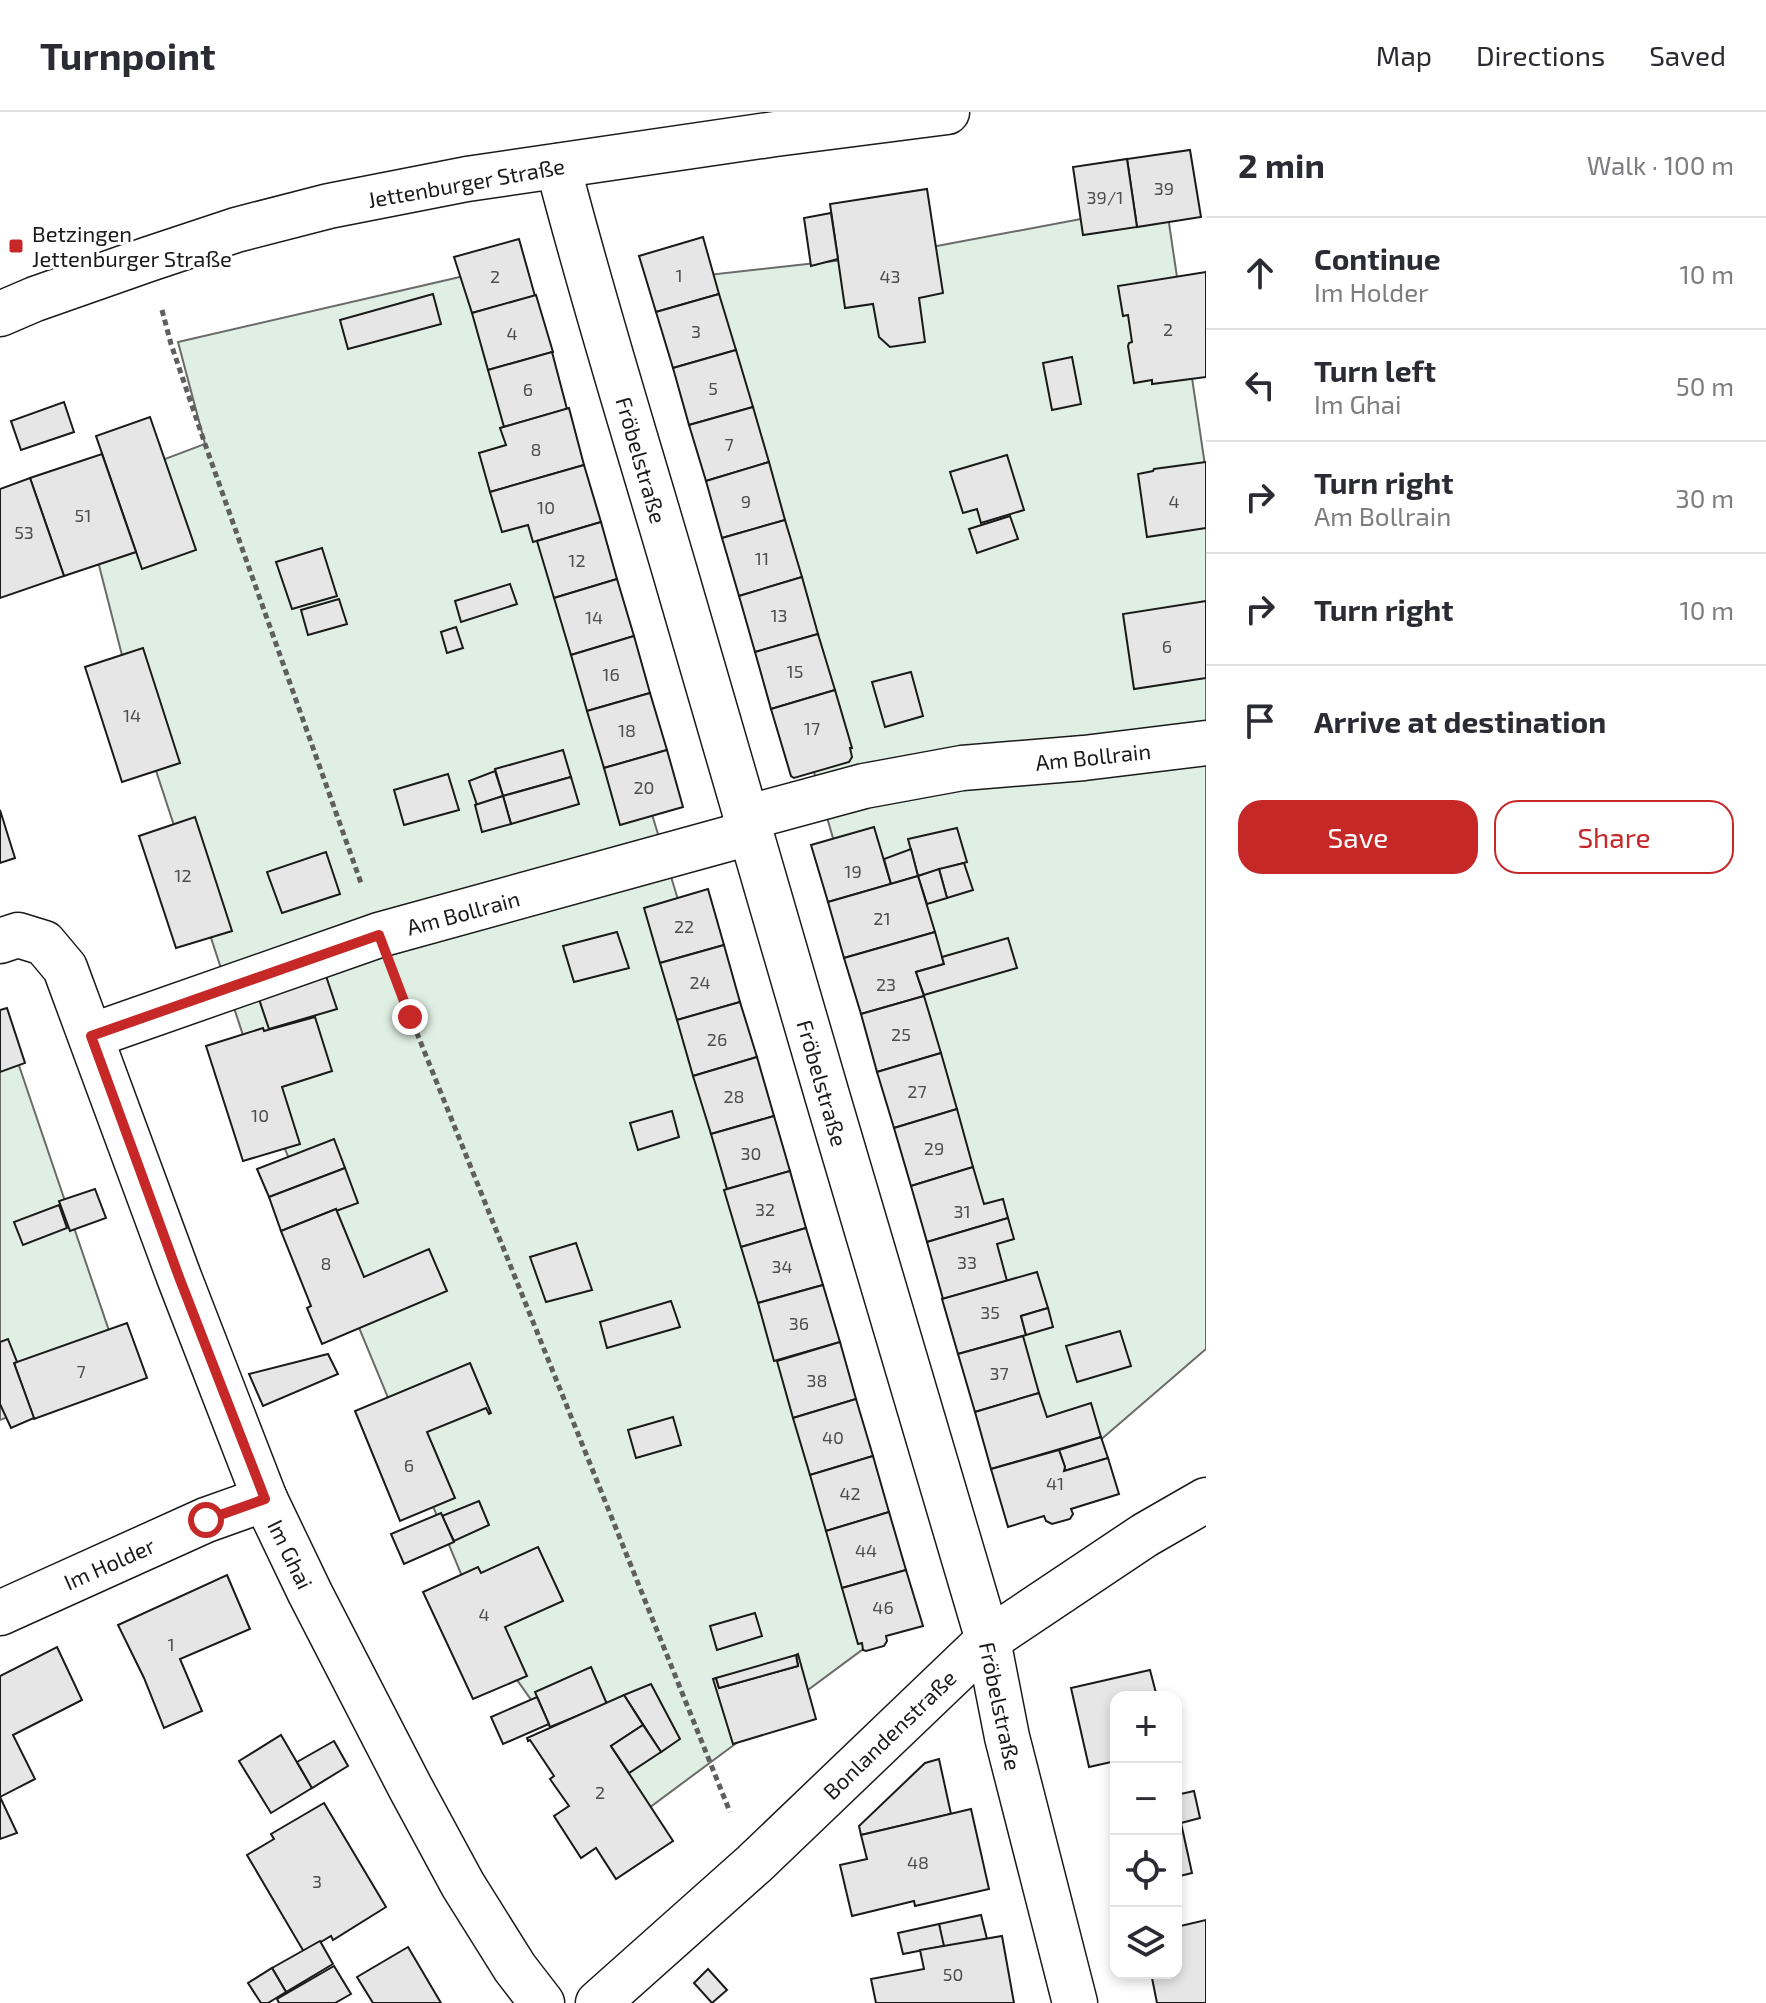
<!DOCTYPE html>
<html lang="en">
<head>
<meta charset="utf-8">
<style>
	body { margin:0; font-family:"Exo 2",sans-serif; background:#f2f2f3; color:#2b2b33 }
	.controls { position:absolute; right:24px; bottom:24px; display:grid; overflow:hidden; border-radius:16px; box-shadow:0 4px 12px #0003 }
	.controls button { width:72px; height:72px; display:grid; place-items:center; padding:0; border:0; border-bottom:2px solid #e1e1e2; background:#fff; color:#2b2b33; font:40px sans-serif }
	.stop { position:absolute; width:24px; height:24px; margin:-18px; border:6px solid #c62828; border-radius:50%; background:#fff }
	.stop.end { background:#c62828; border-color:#fff; box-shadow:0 2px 8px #0008 }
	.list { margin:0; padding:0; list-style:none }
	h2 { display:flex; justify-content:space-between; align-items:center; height:104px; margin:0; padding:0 32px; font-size:34px }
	h2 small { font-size:26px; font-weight:400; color:#7c7c81 }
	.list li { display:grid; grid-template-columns:52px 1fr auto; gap:24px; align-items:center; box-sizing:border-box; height:112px; padding:0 32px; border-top:2px solid #e1e1e2 }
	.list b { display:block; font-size:30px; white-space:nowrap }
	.list p { margin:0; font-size:26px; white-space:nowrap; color:#7c7c81 }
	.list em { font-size:26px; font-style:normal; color:#7c7c81 }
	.actions { display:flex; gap:16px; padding:24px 32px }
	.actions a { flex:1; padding:18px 0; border:2px solid #c62828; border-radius:24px; text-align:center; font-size:28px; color:#c62828 }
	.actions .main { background:#c62828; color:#fff }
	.icon { flex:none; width:44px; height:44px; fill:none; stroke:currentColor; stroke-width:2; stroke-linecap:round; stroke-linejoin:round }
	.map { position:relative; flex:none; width:1206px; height:1891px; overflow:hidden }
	header { display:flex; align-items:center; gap:48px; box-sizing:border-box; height:112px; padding:0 40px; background:#fff; border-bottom:2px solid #e1e1e2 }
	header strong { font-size:38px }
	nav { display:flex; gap:44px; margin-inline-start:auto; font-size:28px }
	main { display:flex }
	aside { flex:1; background:#fff }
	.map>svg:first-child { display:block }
	.green { fill:#e0efe3; stroke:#6a6a6a; stroke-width:2 }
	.building { fill:#e6e6e6; stroke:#1a1a1a; stroke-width:2 }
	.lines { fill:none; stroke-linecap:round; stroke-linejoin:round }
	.minor-casing { stroke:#1a1a1a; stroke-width:47 }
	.path { stroke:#5f5f5f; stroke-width:5; stroke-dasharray:6 4; stroke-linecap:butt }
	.minor { stroke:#fff; stroke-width:44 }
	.route { stroke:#c62828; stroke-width:10 }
	.poi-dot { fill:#c62828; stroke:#fff; stroke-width:3 }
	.labels { text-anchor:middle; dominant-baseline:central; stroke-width:6; stroke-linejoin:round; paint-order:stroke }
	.number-label { font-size:18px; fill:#4d4d4d }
	.street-label { font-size:22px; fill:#1a1a1a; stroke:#fff }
	.poi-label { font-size:22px; fill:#1a1a1a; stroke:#fff; text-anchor:start }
</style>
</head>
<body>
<header>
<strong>Turnpoint</strong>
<nav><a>Map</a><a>Directions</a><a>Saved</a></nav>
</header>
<main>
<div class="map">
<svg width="1206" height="1891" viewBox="0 0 1206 1891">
	<rect width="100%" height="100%" fill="#fff"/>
	<g class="green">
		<path d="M1166,91L1206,360V1237L1025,1393L672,167L889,143Z"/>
		<path d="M486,159L687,817L905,1506L622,1716L488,1527L263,984L136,598L80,379L205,332L178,230Z"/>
		<path d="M11,930L123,1260L0,1308V934Z"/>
	</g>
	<g class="building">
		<path d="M1190,38L1201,105L1137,115L1127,47Z"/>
		<path d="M1127,47L1137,115L1083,123L1073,55Z"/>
		<path d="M927,77L943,181L919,186L925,230L890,235L879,225L873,192L845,196L830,92Z"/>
		<path d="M831,101L838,147L811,154L804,106Z"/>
		<path d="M703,125L719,182L656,200L639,144Z"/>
		<path d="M519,127L535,184L472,201L454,145Z"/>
		<path d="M1206,160V265L1152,272V268L1134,271L1128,234L1129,231L1132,230L1128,203L1123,204L1118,174Z"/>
		<path d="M433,182L441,212L348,237L340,208Z"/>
		<path d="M719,182L736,238L673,256L656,200Z"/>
		<path d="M536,183L553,240L488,258L472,201Z"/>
		<path d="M736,238L753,295L689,313L673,256Z"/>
		<path d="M552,240L567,297L504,315L488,258Z"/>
		<path d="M1072,245L1081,292L1052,298L1043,251Z"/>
		<path d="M64,290L74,320L21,338L11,309Z"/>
		<path d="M753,295L769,350L706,369L689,313Z"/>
		<path d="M569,296L584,353L490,380L479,341L506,333L500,316Z"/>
		<path d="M150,305L196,438L142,457L96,324Z"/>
		<path d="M102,342L136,440L64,464L30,366Z"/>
		<path d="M1007,343L1024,398L981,411L977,397L963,401L950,360Z"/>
		<path d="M769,350L785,408L722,426L706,369Z"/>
		<path d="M1206,350V416L1147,425L1138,362L1153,359L1154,357Z"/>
		<path d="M584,353L601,410L533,430L528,413L502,420L490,380Z"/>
		<path d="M30,366L64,464L0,486V377Z"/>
		<path d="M1010,404L1018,427L977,441L969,417Z"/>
		<path d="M785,408L802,465L739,484L722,426Z"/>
		<path d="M601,410L617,467L554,486L537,429Z"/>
		<path d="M322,436L337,484L292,497L276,450Z"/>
		<path d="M802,465L818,522L755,540L739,484Z"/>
		<path d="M617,467L634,524L571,543L554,486Z"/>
		<path d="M510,472L517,492L461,510L455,489Z"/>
		<path d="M339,487L347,512L308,523L301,498Z"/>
		<path d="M1206,489V566L1134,577L1123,502Z"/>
		<path d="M456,515L463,536L447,541L441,520Z"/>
		<path d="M818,522L835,578L771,597L755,540Z"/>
		<path d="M634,524L650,581L587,599L571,543Z"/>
		<path d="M143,536L180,651L122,670L85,555Z"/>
		<path d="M911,560L923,604L885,615L872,570Z"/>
		<path d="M835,578L852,636H850L852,645L849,650L794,666L791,664L771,597Z"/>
		<path d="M650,581L667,638L604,656L587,599Z"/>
		<path d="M563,638L571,665L503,684L495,657Z"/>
		<path d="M667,638L683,695L620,713L604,656Z"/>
		<path d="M495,659L503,684L477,693L469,669Z"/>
		<path d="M448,662L459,698L404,713L394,678Z"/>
		<path d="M571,665L579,692L511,712L503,684Z"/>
		<path d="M503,684L511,712L482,720L475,693Z"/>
		<path d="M0,698L15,746L0,751Z"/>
		<path d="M195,705L232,819L176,836L139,724Z"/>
		<path d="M874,715L891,772L828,790L811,733Z"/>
		<path d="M957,716L967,750L918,764L908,727Z"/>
		<path d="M911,737L918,764L891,772L884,747Z"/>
		<path d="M326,740L340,782L282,801L267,760Z"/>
		<path d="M964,751L973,778L947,786L939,757Z"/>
		<path d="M939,757L947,786L927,792L918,764Z"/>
		<path d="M918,764L935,820L844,846L828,790Z"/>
		<path d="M708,777L724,833L660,851L644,796Z"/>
		<path d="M617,820L629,856L574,870L563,834Z"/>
		<path d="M935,820L944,852L916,860L924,884L861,902L844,846Z"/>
		<path d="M1008,826L1017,856L924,883L916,860L944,852L942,845Z"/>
		<path d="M724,833L740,890L677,908L660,851Z"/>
		<path d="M326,864L337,897L269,917L259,887Z"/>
		<path d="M924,884L941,941L877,960L861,902Z"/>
		<path d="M740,890L757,945L693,964L677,908Z"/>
		<path d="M7,896L25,951L0,960V898Z"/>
		<path d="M315,905L332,959L282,975L300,1032L243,1049L206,934L263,916L264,919Z"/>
		<path d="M941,941L957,997L894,1016L877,960Z"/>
		<path d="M757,945L774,1004L711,1022L693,964Z"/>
		<path d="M957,997L973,1055L911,1074L894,1016Z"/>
		<path d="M672,999L679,1025L638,1038L630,1011Z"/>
		<path d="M774,1004L790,1059L727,1077L711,1022Z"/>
		<path d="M334,1027L345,1056L269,1085L257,1057Z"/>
		<path d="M973,1055L984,1092L1003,1087L1008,1106L927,1130L911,1074Z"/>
		<path d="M345,1056L358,1091L336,1099V1097L281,1119L269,1085Z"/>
		<path d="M790,1059L806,1116L741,1135L724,1078Z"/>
		<path d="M95,1077L106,1106L70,1119L59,1089Z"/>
		<path d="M59,1093L67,1116L23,1133L14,1110Z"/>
		<path d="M336,1097L364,1165L429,1137L447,1179L322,1232L307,1196L311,1194L281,1119Z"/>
		<path d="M1008,1106L1014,1127L997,1132L1007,1169L943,1187L927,1130Z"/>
		<path d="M806,1116L823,1173L758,1191L741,1135Z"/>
		<path d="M576,1131L592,1178L546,1190L530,1145Z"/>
		<path d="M1037,1160L1048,1196L1021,1204L1026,1223L958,1242L942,1187Z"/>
		<path d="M823,1173L840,1230L774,1249L758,1191Z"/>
		<path d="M671,1189L680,1215L607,1236L600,1210Z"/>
		<path d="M1048,1196L1053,1215L1026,1223L1021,1204Z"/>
		<path d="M127,1211L147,1266L34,1307L14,1251Z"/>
		<path d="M1120,1219L1131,1254L1077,1270L1066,1234Z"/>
		<path d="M1023,1224L1039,1281L975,1300L958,1242Z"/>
		<path d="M8,1227L17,1250L14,1251L34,1306L11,1316L0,1292V1230Z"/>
		<path d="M840,1230L856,1287L793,1306L777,1249Z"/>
		<path d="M328,1242L338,1262L263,1294L249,1262Z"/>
		<path d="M470,1251L491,1301L489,1302L486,1296L427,1320L455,1386L400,1409L355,1299Z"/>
		<path d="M1039,1281L1047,1305L1091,1291L1101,1325L991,1357L975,1300Z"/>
		<path d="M856,1287L873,1344L810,1363L793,1306Z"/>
		<path d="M673,1305L681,1333L636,1346L628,1318Z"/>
		<path d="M1101,1325L1108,1346L1064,1359L1065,1355L1059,1338Z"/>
		<path d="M1059,1338L1065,1355L1064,1359L1108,1346L1119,1382L1071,1397L1073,1402L1070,1407L1052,1412L1046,1409L1044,1404L1008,1415L991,1357Z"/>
		<path d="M873,1344L889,1400L826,1419L810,1363Z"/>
		<path d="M479,1389L489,1413L454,1429L442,1404Z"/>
		<path d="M889,1400L906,1458L842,1476L826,1419Z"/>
		<path d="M441,1401L454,1430L404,1452L391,1422Z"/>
		<path d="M538,1435L563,1489L505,1515L527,1564L473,1587L423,1480L478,1455L481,1461Z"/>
		<path d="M906,1458L923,1514L886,1524L887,1529L884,1534L866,1539L863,1538L862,1531L858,1532L842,1476Z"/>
		<path d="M227,1463L250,1517L180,1547L202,1599L164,1616L144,1566L118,1513Z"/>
		<path d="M755,1501L762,1524L717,1538L710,1514Z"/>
		<path d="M57,1535L82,1588L13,1623L35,1667L0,1685V1564Z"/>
		<path d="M798,1542L816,1607L733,1632L713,1567L716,1566L719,1576L798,1554L796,1543Z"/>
		<path d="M796,1543L798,1554L719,1576L716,1566Z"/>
		<path d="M591,1555L607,1592L550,1615L535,1580Z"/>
		<path d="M1150,1558L1157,1585H1116V1649L1089,1655L1071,1576Z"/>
		<path d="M651,1572L680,1627L661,1640L624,1583Z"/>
		<path d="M624,1583L643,1613L611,1634L673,1729L616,1767L596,1736L581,1746L554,1704L569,1694L550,1667L554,1664L530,1628L528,1629L527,1626Z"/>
		<path d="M537,1585L549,1612L503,1632L491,1605Z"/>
		<path d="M643,1613L661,1640L629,1661L611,1634Z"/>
		<path d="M281,1623L312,1676L271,1701L239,1649Z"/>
		<path d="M334,1629L348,1654L312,1676L297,1650Z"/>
		<path d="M939,1647L951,1702L861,1723L859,1714L925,1651Z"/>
		<path d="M1194,1679L1200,1706L1181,1711L1192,1761L1176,1765V1683Z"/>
		<path d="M0,1685L17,1721L0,1727Z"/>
		<path d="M324,1691L386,1795L333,1828L331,1824L304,1840L247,1743L274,1727L271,1722Z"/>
		<path d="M971,1697L989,1777L915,1794L914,1789L852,1804L840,1753L867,1747L861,1723Z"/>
		<path d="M981,1803L987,1827L943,1835L939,1812Z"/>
		<path d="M1206,1808V1891H1157L1151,1861H1176V1815Z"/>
		<path d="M939,1812L944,1834L903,1842L898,1821Z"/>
		<path d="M1002,1824L1014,1891H876L871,1867L924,1857L920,1838Z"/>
		<path d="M320,1829L333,1852L286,1880L272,1856Z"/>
		<path d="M408,1835L441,1891H373L357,1865Z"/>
		<path d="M334,1854L351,1882L335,1891H279L277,1887Z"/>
		<path d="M272,1856L286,1880L268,1891H261L248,1871Z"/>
		<path d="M708,1857L727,1878L712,1891L694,1871Z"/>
	</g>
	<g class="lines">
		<g class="minor-casing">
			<g id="minor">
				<path d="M558,54C596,201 642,345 684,491C783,837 886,1183 988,1528L1007,1625L1075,1891"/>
				<path d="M0,202L35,187L149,147L236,118L329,94L467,67L775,22L947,0"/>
				<path d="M746,706L864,674L962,656L1084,646L1206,631"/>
				<path d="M0,829L18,823L44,831L65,856L179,1165L265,1387L310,1481L410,1675L463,1773L515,1856L542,1891"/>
				<path d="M91,924L379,823L749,721"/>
				<path d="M0,1501L206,1408L265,1387"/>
				<path d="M598,1891L754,1752L988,1528L1145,1423L1206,1388"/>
			</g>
		</g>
		<g class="path">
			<path d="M162,198L171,232L205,332L361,771"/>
			<path d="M398,874L730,1700"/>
		</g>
		<use href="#minor" class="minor"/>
	</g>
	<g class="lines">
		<path class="route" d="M206,1408L265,1387L179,1165L91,924L379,823L410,905"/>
	</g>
	<rect class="poi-dot" x="8" y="126" width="16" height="16" rx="4"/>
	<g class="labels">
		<g class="number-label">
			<text x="1164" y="76">39</text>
			<text x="1105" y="85">39/1</text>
			<text x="679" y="163">1</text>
			<text x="495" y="164">2</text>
			<text x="890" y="164">43</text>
			<text x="1168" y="217">2</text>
			<text x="696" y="219">3</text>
			<text x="512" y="221">4</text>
			<text x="713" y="276">5</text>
			<text x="528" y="277">6</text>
			<text x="729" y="332">7</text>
			<text x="536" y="337">8</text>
			<text x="746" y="389">9</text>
			<text x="1174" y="389">4</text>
			<text x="546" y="395">10</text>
			<text x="83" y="403">51</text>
			<text x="24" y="420">53</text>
			<text x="762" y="446">11</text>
			<text x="577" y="448">12</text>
			<text x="779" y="503">13</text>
			<text x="594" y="505">14</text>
			<text x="1167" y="534">6</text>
			<text x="795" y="559">15</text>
			<text x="611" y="562">16</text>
			<text x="132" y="603">14</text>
			<text x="812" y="616">17</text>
			<text x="627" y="618">18</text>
			<text x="644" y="675">20</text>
			<text x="853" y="759">19</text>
			<text x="183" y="763">12</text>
			<text x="882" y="806">21</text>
			<text x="684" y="814">22</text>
			<text x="700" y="870">24</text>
			<text x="886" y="872">23</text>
			<text x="901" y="922">25</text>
			<text x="717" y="927">26</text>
			<text x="917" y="979">27</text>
			<text x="734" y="984">28</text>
			<text x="260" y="1003">10</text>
			<text x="934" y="1036">29</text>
			<text x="751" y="1041">30</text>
			<text x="765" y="1097">32</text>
			<text x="962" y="1099">31</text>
			<text x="967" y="1150">33</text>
			<text x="326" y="1151">8</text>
			<text x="782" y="1154">34</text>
			<text x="990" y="1200">35</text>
			<text x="799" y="1211">36</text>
			<text x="81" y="1259">7</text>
			<text x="999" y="1261">37</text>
			<text x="817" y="1268">38</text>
			<text x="833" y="1325">40</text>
			<text x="409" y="1353">6</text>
			<text x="1055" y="1371">41</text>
			<text x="850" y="1381">42</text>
			<text x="866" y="1438">44</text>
			<text x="883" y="1495">46</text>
			<text x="484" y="1502">4</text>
			<text x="171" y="1532">1</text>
			<text x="600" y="1680">2</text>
			<text x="918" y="1750">48</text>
			<text x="317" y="1769">3</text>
			<text x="953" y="1862">50</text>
		</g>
		<g class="street-label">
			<text transform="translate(466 70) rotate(-10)">Jettenburger Straße</text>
			<text transform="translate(642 348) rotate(74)">Fröbelstraße</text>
			<text transform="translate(1093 644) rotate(-6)">Am Bollrain</text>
			<text transform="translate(463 800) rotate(-15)">Am Bollrain</text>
			<text transform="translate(823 971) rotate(74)">Fröbelstraße</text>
			<text transform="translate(291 1442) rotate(64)">Im Ghai</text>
			<text transform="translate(109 1451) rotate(-24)">Im Holder</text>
			<text transform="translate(1001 1594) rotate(78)">Fröbelstraße</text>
			<text transform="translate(889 1622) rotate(-44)">Bonlandenstraße</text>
		</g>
		<g class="poi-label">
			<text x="32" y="121">Betzingen<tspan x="32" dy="25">Jettenburger Straße</tspan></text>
		</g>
	</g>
</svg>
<div class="controls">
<button>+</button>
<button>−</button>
<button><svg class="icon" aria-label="locate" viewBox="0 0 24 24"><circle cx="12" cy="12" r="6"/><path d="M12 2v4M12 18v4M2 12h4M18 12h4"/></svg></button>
<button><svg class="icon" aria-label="layers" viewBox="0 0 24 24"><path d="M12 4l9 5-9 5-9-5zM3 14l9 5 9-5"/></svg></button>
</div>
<div class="stop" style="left:206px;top:1408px"></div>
<div class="stop end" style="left:410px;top:905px"></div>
</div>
<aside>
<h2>2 min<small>Walk · 100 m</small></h2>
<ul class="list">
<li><svg class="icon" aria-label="ahead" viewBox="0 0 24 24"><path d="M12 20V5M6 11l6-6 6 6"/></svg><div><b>Continue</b><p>Im Holder</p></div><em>10 m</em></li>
<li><svg class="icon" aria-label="left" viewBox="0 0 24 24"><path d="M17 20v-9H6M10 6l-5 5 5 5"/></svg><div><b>Turn left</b><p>Im Ghai</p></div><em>50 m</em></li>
<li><svg class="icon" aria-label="right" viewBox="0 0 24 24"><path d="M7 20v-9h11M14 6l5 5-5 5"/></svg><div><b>Turn right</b><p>Am Bollrain</p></div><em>30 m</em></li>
<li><svg class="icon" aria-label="right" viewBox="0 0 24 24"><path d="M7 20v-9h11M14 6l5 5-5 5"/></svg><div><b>Turn right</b></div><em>10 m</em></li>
<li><svg class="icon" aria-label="arrive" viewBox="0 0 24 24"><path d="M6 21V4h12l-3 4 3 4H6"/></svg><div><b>Arrive at destination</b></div></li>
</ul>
<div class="actions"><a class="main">Save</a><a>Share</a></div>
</aside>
</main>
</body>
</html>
